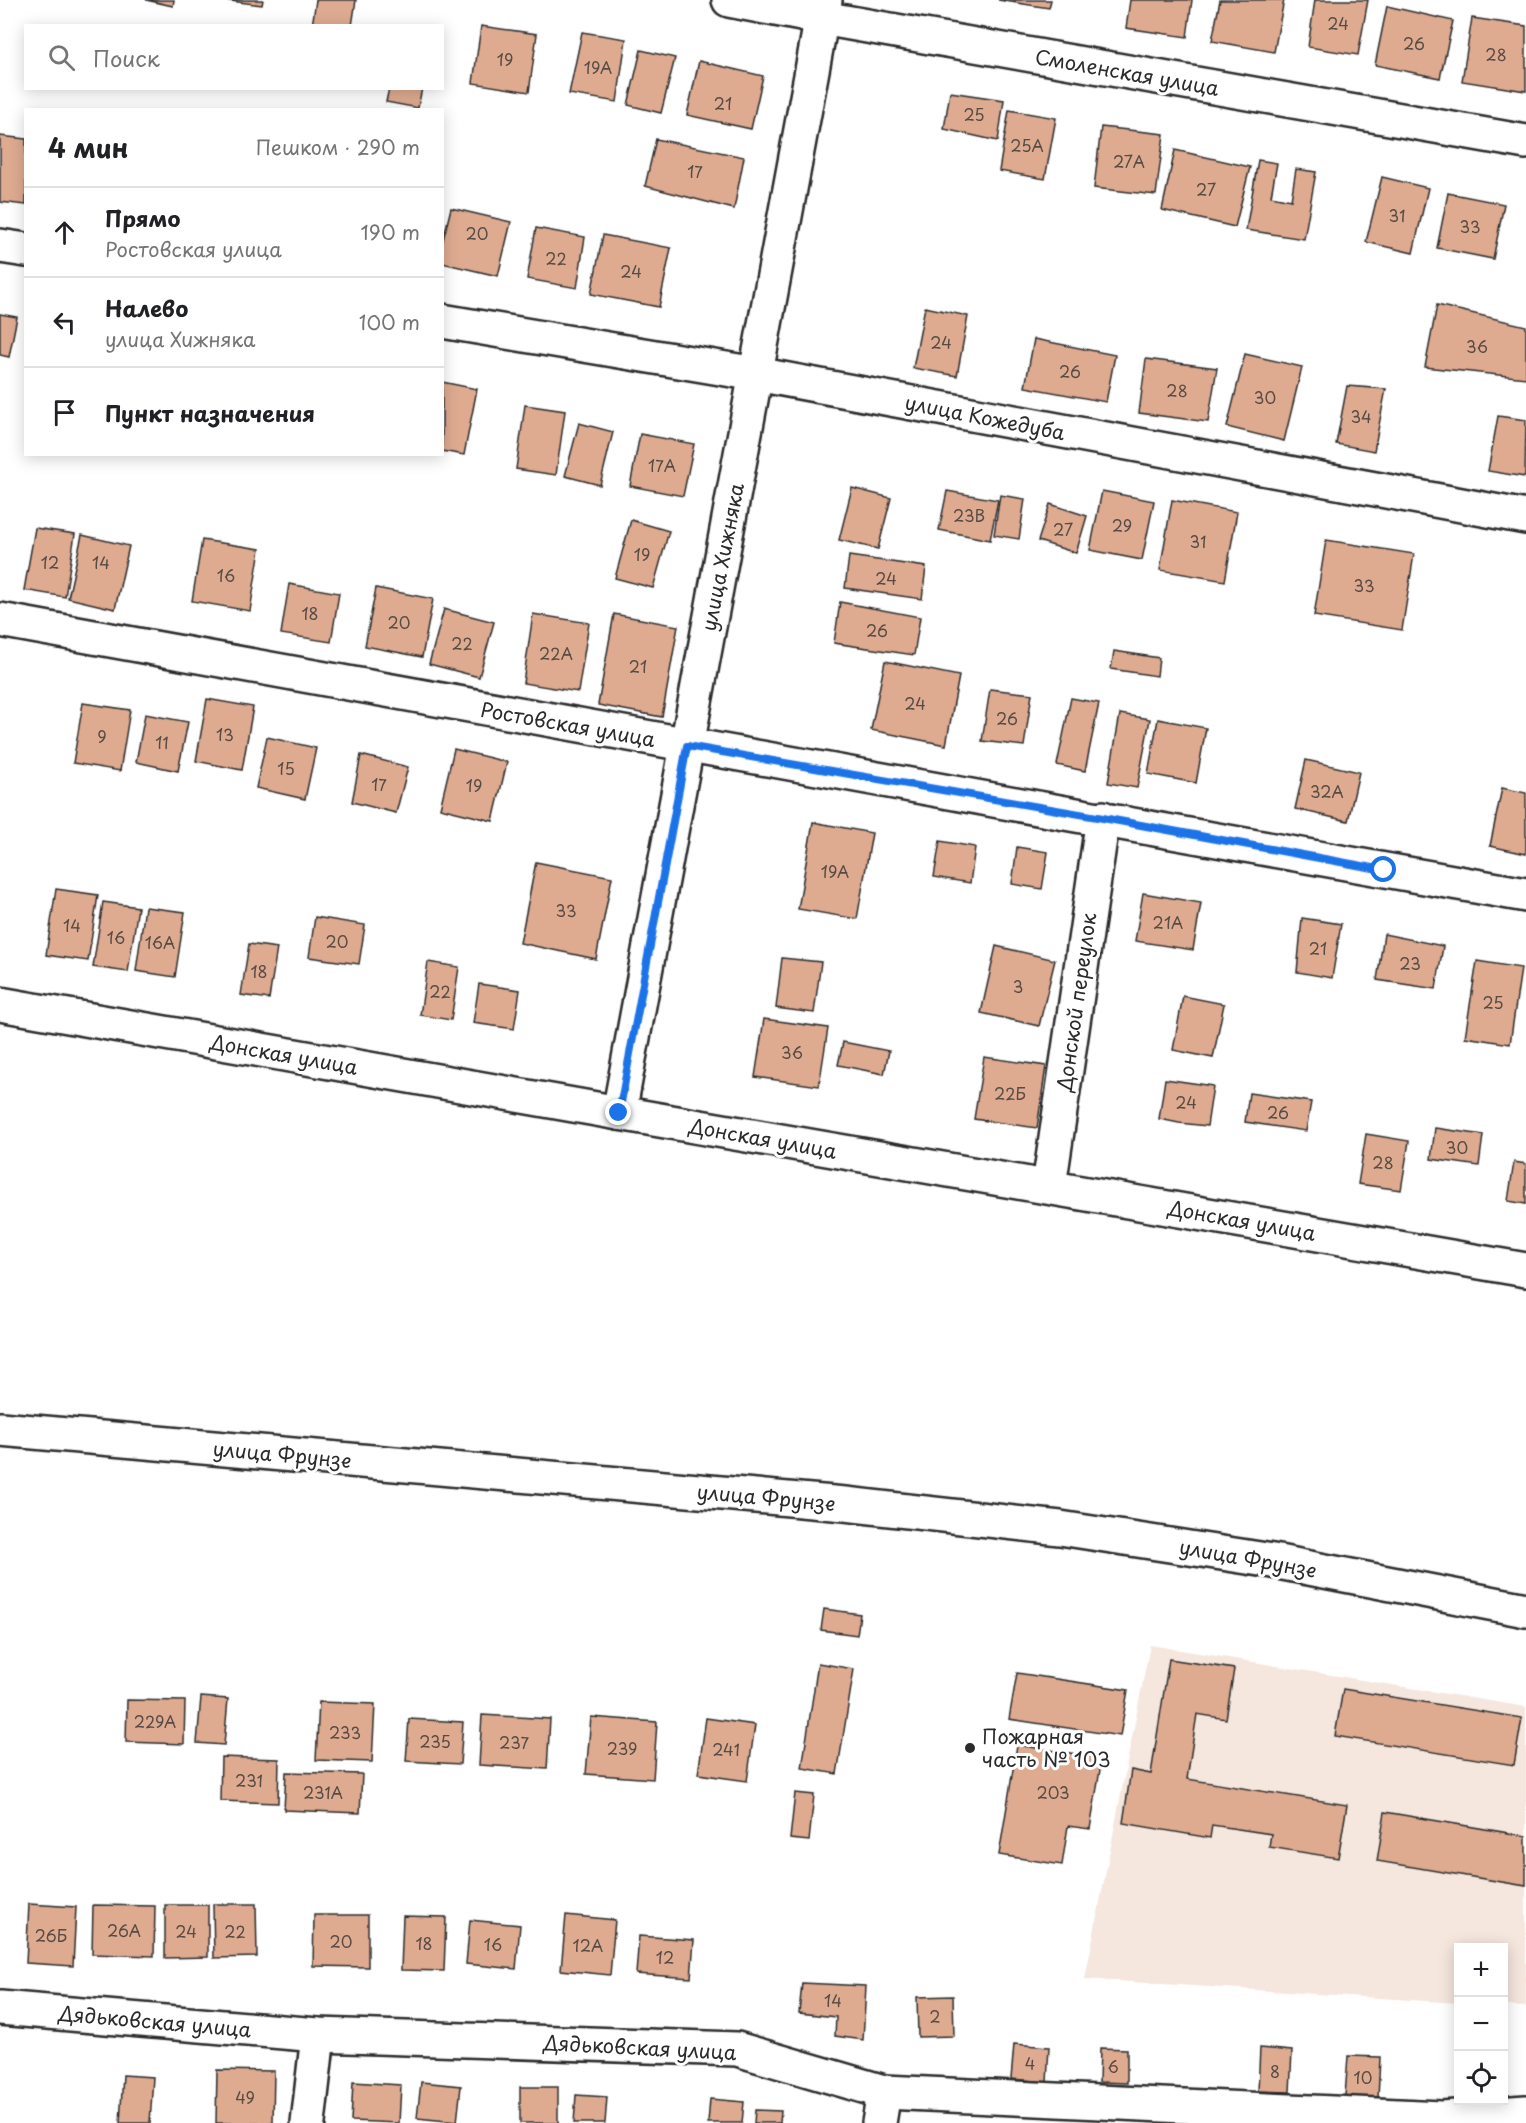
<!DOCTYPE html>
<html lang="ru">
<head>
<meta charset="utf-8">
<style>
	body { margin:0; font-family:"Playpen Sans",sans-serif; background:#f6f6f6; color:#202124 }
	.controls { position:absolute; right:18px; bottom:18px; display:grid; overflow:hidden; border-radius:0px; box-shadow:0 3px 15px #0003 }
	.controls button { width:54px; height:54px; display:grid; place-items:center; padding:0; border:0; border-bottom:2px solid #e0e0e0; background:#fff; color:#202124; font:30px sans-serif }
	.stop { position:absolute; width:18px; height:18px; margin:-14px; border:4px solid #1a73e8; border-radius:50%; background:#fff }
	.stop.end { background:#1a73e8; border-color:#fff; box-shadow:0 2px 6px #0008 }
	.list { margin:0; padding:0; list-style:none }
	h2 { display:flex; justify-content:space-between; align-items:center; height:78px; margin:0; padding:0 24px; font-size:26px }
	h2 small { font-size:20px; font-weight:400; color:#757577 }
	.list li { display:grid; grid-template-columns:39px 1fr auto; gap:18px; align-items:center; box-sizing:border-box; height:90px; padding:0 24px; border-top:2px solid #e0e0e0 }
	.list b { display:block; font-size:22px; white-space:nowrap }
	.list p { margin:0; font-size:20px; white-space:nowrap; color:#757577 }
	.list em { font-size:20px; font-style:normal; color:#757577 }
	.icon { flex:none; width:33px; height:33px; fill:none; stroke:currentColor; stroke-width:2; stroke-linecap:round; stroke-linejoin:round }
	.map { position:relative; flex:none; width:1526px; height:2123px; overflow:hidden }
	.search { position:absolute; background:#fff; box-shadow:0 3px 15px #0003; left:24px; top:24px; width:420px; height:66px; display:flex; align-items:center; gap:15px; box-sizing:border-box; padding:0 21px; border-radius:0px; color:#757577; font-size:22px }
	.panel { position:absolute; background:#fff; box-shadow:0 3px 15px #0003; left:24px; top:108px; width:420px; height:348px; border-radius:0px }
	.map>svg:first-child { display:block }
	.built { fill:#f5e6de }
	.building { fill:#deab91; stroke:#2b2b2b; stroke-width:1.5 }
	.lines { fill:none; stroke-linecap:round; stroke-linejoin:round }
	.minor-casing { stroke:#2b2b2b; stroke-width:38 }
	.major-casing { stroke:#2b2b2b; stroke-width:38 }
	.minor { stroke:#fff; stroke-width:33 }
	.major { stroke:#fff; stroke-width:33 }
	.route { stroke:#1a73e8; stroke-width:8 }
	.poi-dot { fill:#2b2b2b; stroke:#fff; stroke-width:2 }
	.labels { text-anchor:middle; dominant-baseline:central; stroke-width:6; stroke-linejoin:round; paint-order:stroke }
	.number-label { font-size:16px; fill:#584b44 }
	.street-label { font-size:20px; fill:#2b2b2b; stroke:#fff }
	.poi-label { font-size:20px; fill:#2b2b2b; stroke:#fff; text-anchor:start }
</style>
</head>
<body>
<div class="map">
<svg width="1526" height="2123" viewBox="0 0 1526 2123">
	<rect width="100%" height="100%" fill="#fff"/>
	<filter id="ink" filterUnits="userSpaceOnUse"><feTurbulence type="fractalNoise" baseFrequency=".0167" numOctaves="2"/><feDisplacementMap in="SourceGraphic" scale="12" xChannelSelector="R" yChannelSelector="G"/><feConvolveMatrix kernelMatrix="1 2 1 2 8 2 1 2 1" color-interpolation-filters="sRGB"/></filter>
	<g filter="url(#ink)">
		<path class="built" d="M1150,1645L1526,1707V2007L1504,2006V1948H1458V2003L1085,1979Z"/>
		<g class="building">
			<path d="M146,0H174L173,6Z"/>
			<path d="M222,0H263L262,5Z"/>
			<path d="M316,0H356L352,26H312Z"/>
			<path d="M998,0H1051L1049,8Z"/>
			<path d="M1130,0H1192L1187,37L1126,28Z"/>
			<path d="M1220,0H1284L1274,52L1212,41Z"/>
			<path d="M1315,0H1368L1358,55L1308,47Z"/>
			<path d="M1387,6L1453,21L1440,78L1375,65Z"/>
			<path d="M1472,18L1526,26V91L1462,81Z"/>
			<path d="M481,26L537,34L529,92L473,83Z"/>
			<path d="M582,32L626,39L617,102L569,94Z"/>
			<path d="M641,50L675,58L661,113L628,105Z"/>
			<path d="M699,61L763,76L751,129L687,115Z"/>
			<path d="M389,88H422L418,108L386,102Z"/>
			<path d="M950,92L1004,100L998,141L944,129Z"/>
			<path d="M1009,110L1056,118L1045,179L999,171Z"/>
			<path d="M1101,127L1164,134L1156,195L1094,188Z"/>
			<path d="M0,136L26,139V205L0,202Z"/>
			<path d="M656,139L744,157L734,209L645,186Z"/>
			<path d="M1175,150L1250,167L1235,227L1162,210Z"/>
			<path d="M1258,160L1277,163L1271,196L1291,200L1296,169L1316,172L1304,239L1246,230Z"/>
			<path d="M1382,177L1428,188L1413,253L1366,242Z"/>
			<path d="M1448,193L1504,204L1493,259L1437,248Z"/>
			<path d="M451,208L511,222L498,276L442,263V244Z"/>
			<path d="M536,228L585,237L577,288L527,279Z"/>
			<path d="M603,235L671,248L659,307L591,294Z"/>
			<path d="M1437,305L1526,326V378L1425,367Z"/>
			<path d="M925,307L968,316L957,376L913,368Z"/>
			<path d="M0,314L17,317L9,357L0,355Z"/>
			<path d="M1034,339L1115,355L1106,402L1025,387Z"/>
			<path d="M1245,354L1302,367L1284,441L1227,427Z"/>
			<path d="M1146,359L1217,368L1208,422L1139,413Z"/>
			<path d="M442,382L477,389L464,455L442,451Z"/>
			<path d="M1347,386L1386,389L1374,451L1336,444Z"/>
			<path d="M525,405L565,411L556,475L516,469Z"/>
			<path d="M1498,416L1526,420L1525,477L1488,471Z"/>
			<path d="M579,423L613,432L600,485L565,476Z"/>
			<path d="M640,434L694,444L683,496L630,486Z"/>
			<path d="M852,488L891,498L878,549L839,540Z"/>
			<path d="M947,491L998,500L990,540L939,530Z"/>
			<path d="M1102,491L1154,501L1142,560L1090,550Z"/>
			<path d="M1000,495L1025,499L1019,539L994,535Z"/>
			<path d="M1172,500L1237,512L1225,581L1160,570Z"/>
			<path d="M1050,504L1087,516L1076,553L1038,541Z"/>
			<path d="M631,520L669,531L653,588L615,578Z"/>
			<path d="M35,528L75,534L65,597L24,590Z"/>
			<path d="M82,535L129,546L115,609L68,598Z"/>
			<path d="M202,540L260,549L250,611L192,601Z"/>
			<path d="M1326,540L1414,554L1402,630L1314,616Z"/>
			<path d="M849,556L926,567L922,599L845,588Z"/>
			<path d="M289,584L339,593L331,642L281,634Z"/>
			<path d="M376,588L433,599L422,657L365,646Z"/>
			<path d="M840,602L920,617L914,655L834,643Z"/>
			<path d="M444,609L494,622L479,677L429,664Z"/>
			<path d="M533,614L589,623L578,692L523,683Z"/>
			<path d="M614,614L678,626L662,717L598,705Z"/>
			<path d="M1114,651L1159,658L1157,676L1111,669Z"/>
			<path d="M885,661L959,676L946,745L871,730Z"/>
			<path d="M990,689L1032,694L1024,746L982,741Z"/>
			<path d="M1071,698L1099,703L1085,771L1057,765Z"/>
			<path d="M207,699L253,707L242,770L196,761Z"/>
			<path d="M83,703L130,710L120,771L73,763Z"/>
			<path d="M145,714L188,722L178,771L136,762Z"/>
			<path d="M1120,714L1150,719L1137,788L1108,783Z"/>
			<path d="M1158,719L1206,728L1196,783L1148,774Z"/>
			<path d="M267,737L316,748L305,799L256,788Z"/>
			<path d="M454,749L507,762L493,821L440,808Z"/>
			<path d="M361,755L408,767L396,813L352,802Z"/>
			<path d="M1306,760L1359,772L1348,821L1295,809Z"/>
			<path d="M1502,788L1526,793V854L1490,846Z"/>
			<path d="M813,822L872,833L857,919L798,909Z"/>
			<path d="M940,841L975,847L970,883L934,877Z"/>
			<path d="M1017,847L1048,852L1042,889L1012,884Z"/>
			<path d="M536,862L612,877L596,959L520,943Z"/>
			<path d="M56,889L98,895L88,961L46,955Z"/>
			<path d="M1143,893L1201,903L1193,950L1135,941Z"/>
			<path d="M103,902L138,907L128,972L93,967Z"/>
			<path d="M145,907L185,912L175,977L136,971Z"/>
			<path d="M315,917L365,925L359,964L309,957Z"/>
			<path d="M1302,918L1341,924L1332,978L1297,972Z"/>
			<path d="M1384,934L1443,946L1436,989L1377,980Z"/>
			<path d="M249,944L277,948L269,999L241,995Z"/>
			<path d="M996,946L1055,960L1039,1026L981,1013Z"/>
			<path d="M782,958L821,962L814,1013L776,1008Z"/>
			<path d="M1477,961L1521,968L1510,1044L1465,1037Z"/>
			<path d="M428,962L459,967L451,1020L420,1015Z"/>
			<path d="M479,984L520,990L514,1029L473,1023Z"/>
			<path d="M1183,996L1224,1004L1213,1058L1173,1050Z"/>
			<path d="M764,1019L828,1028L819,1086L755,1077Z"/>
			<path d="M843,1042L889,1051L884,1074L838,1065Z"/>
			<path d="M984,1057L1046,1066L1037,1128L974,1119Z"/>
			<path d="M1165,1079L1213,1086L1207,1126L1179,1123L1159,1119Z"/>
			<path d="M1249,1093L1311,1102L1306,1131L1245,1122Z"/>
			<path d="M1435,1128L1483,1135L1479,1166L1431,1159Z"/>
			<path d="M1366,1134L1409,1141L1401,1190L1358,1184Z"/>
			<path d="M1514,1162L1526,1164V1204L1508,1201Z"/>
			<path d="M824,1609L860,1614L857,1635L821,1630Z"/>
			<path d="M1169,1659L1234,1669L1226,1719L1197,1714L1187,1779L1347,1805L1338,1858L1269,1847L1271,1834L1212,1825L1210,1838L1123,1823L1131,1770L1151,1774Z"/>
			<path d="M818,1663L854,1669L837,1774L802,1768Z"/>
			<path d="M1017,1673L1128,1690L1120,1736L1009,1719Z"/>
			<path d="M1343,1689L1522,1718L1514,1765L1335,1736Z"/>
			<path d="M201,1697L228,1699L224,1745L197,1743Z"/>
			<path d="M127,1700L185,1701L184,1744L126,1742Z"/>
			<path d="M319,1702L375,1704L372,1762L316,1760Z"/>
			<path d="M482,1715L550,1719L547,1769L479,1765Z"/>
			<path d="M591,1717L657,1722L653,1779L586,1774Z"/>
			<path d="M706,1718L755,1725L747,1781L698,1774Z"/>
			<path d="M409,1719L463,1722L460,1764L406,1761Z"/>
			<path d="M1017,1745L1102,1758L1090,1829L1068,1826L1062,1865L999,1855Z"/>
			<path d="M221,1757L279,1759L278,1803L220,1801Z"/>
			<path d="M286,1772L362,1774L360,1813L284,1810Z"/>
			<path d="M795,1793L814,1795L809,1841L790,1839Z"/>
			<path d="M1385,1812L1526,1836V1886L1377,1861Z"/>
			<path d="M29,1904L76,1907L73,1966L26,1963Z"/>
			<path d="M213,1904H256L257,1957L214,1958Z"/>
			<path d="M93,1905L155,1906L154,1956L92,1954Z"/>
			<path d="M165,1905H208V1957L165,1958Z"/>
			<path d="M314,1915H368V1967L313,1966Z"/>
			<path d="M566,1915L615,1920L610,1975L561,1970Z"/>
			<path d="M403,1916L446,1917L444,1971L401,1970Z"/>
			<path d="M470,1920L520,1925L516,1969L466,1964Z"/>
			<path d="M639,1936L694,1940L691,1978L636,1974Z"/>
			<path d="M802,1983L866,1986L863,2040L835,2036L836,2017L799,2013Z"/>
			<path d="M953,1996L954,2036L918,2037L917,1997Z"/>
			<path d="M1014,2044L1049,2047L1047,2082L1011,2079Z"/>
			<path d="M1100,2048L1127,2049V2083L1099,2082Z"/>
			<path d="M1260,2048L1292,2051L1290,2092L1258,2091Z"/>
			<path d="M1348,2056L1380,2057L1378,2098L1345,2096Z"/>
			<path d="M217,2070L274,2071L273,2123H216Z"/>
			<path d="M123,2075L153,2077L150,2123H120Z"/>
			<path d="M353,2082L401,2085L399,2123L351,2121Z"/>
			<path d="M421,2082L461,2086L457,2122L417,2118Z"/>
			<rect x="520" y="2087" width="38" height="36"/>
			<path d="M576,2095L607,2097L605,2123H574Z"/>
			<path d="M710,2099L744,2102L742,2123H708Z"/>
			<path d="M755,2110L781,2111L780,2123H754Z"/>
		</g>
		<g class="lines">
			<g class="minor-casing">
				<g id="minor">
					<path d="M729,0L822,18L1526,142"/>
					<path d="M0,246L26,250"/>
					<path d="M442,321L756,374L1526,517"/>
					<path d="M0,620C508,713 1017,805 1526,895"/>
					<path d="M0,1004L619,1113L1526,1270"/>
					<path d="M619,1113L825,0"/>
					<path d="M1049,1186L1103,818"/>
					<path d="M0,2008L318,2035L737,2049L884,2092L1442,2118L1526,2112"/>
					<path d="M308,2123L318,2035"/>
					<path d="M879,2123L884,2092"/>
				</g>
			</g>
			<g class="major-casing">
				<path id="major" d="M0,1429L845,1504L1060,1528L1273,1561L1526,1610"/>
			</g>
			<use href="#minor" class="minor"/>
			<use href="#major" class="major"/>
		</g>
	</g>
	<g class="lines" filter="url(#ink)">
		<path class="route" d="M619,1113L687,746L1103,818L1384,870"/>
	</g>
	<circle class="poi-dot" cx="970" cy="1748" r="6"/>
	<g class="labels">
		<g class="number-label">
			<text x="1338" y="23">24</text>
			<text x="1414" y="43">26</text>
			<text x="1496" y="54">28</text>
			<text x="505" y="59">19</text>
			<text x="598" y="67">19А</text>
			<text x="723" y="103">21</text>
			<text x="974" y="114">25</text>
			<text x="1027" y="145">25А</text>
			<text x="1129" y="161">27А</text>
			<text x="695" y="171">17</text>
			<text x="1206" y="189">27</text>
			<text x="1397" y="215">31</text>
			<text x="1470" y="226">33</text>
			<text x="477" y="233">20</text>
			<text x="556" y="258">22</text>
			<text x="631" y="271">24</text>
			<text x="941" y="342">24</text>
			<text x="1477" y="346">36</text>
			<text x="1070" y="371">26</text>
			<text x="1177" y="390">28</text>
			<text x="1265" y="397">30</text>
			<text x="1361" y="416">34</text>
			<text x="662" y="465">17А</text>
			<text x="969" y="515">23В</text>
			<text x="1122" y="525">29</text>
			<text x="1063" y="529">27</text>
			<text x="1198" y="541">31</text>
			<text x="642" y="554">19</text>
			<text x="50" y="562">12</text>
			<text x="101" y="562">14</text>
			<text x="226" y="575">16</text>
			<text x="886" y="578">24</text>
			<text x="1364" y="585">33</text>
			<text x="310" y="613">18</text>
			<text x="399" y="622">20</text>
			<text x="877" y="630">26</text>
			<text x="462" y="643">22</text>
			<text x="556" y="653">22А</text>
			<text x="638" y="666">21</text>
			<text x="915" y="703">24</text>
			<text x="1007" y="718">26</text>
			<text x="225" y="734">13</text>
			<text x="102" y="736">9</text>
			<text x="162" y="742">11</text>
			<text x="286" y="768">15</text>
			<text x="379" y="784">17</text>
			<text x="474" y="785">19</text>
			<text x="1327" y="791">32А</text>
			<text x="835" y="871">19А</text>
			<text x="566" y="910">33</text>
			<text x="1168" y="922">21А</text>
			<text x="72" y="925">14</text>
			<text x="116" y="937">16</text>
			<text x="337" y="941">20</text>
			<text x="160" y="942">16А</text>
			<text x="1318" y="948">21</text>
			<text x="1410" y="963">23</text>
			<text x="259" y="971">18</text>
			<text x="1018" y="986">3</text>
			<text x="440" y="991">22</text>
			<text x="1493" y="1002">25</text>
			<text x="792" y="1052">36</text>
			<text x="1010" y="1093">22Б</text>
			<text x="1186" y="1102">24</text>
			<text x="1278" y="1112">26</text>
			<text x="1457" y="1147">30</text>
			<text x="1383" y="1162">28</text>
			<text x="155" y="1721">229А</text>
			<text x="345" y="1732">233</text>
			<text x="435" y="1741">235</text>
			<text x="514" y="1742">237</text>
			<text x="622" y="1748">239</text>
			<text x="726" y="1749">241</text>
			<text x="249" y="1780">231</text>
			<text x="323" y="1792">231А</text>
			<text x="1053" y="1792">203</text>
			<text x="124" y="1930">26А</text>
			<text x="186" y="1931">24</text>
			<text x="235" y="1931">22</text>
			<text x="51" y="1935">26Б</text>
			<text x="341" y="1941">20</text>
			<text x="424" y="1943">18</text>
			<text x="493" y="1944">16</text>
			<text x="588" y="1945">12А</text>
			<text x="665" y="1957">12</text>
			<text x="833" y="2000">14</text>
			<text x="935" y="2016">2</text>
			<text x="1030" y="2063">4</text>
			<text x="1113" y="2066">6</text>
			<text x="1275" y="2071">8</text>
			<text x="1363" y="2077">10</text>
			<text x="245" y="2097">49</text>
		</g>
		<g class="street-label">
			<text transform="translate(1127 72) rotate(10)">Смоленская улица</text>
			<text transform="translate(985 417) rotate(11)">улица Кожедуба</text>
			<text transform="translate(722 557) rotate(-79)">улица Хижняка</text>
			<text transform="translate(568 724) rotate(10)">Ростовская улица</text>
			<text transform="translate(1076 1002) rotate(-82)">Донской переулок</text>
			<text transform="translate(284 1054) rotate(10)">Донская улица</text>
			<text transform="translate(763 1138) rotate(10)">Донская улица</text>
			<text transform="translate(1242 1220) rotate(10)">Донская улица</text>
			<text transform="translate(282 1454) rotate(5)">улица Фрунзе</text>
			<text transform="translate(766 1497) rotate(5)">улица Фрунзе</text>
			<text transform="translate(1248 1558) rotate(10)">улица Фрунзе</text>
			<text transform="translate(155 2021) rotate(5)">Дядьковская улица</text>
			<text transform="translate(640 2047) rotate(3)">Дядьковская улица</text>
		</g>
		<g class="poi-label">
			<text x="982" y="1736">Пожарная<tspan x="982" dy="23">часть № 103</tspan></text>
		</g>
	</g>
</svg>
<div class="controls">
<button>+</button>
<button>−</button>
<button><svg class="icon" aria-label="locate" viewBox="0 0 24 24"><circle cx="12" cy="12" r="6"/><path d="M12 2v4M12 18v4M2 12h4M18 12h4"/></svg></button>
</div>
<div class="stop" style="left:1384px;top:870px"></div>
<div class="stop end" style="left:619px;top:1113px"></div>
<div class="search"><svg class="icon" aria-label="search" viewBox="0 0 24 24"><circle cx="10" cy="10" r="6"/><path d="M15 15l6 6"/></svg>Поиск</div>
<section class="panel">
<h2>4 мин<small>Пешком · 290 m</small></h2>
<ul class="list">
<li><svg class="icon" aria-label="ahead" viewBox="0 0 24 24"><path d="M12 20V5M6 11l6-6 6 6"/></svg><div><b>Прямо</b><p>Ростовская улица</p></div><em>190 m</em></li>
<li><svg class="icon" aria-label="left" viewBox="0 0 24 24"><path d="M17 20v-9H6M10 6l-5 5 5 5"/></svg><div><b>Налево</b><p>улица Хижняка</p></div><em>100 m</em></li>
<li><svg class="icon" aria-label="arrive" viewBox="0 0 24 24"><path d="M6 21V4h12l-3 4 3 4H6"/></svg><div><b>Пункт назначения</b></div></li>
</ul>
</section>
</div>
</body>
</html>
